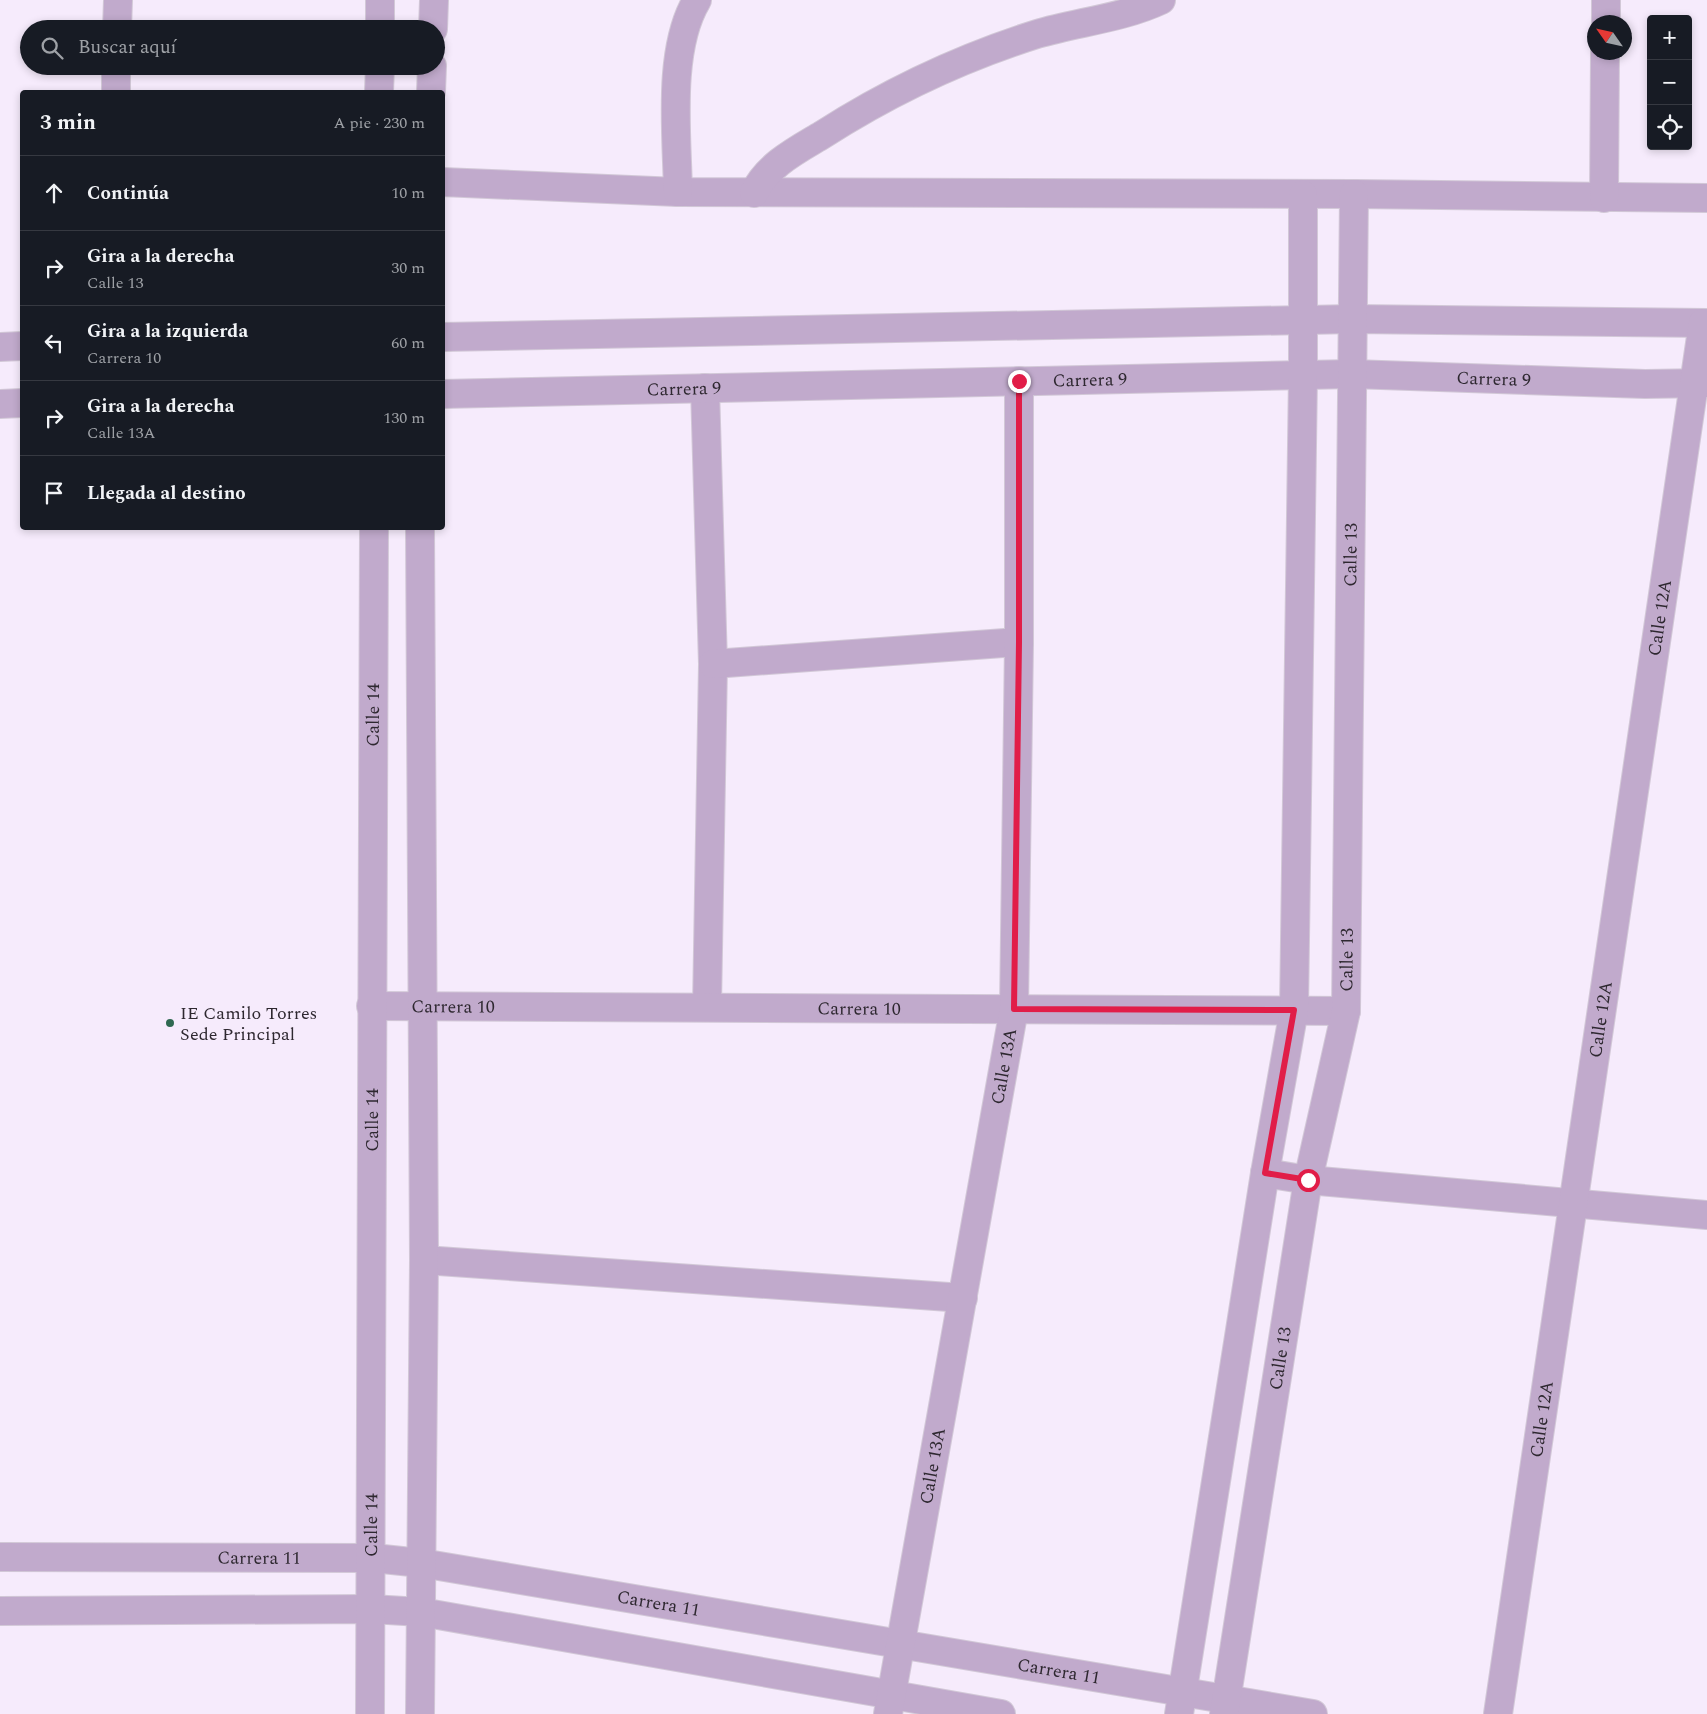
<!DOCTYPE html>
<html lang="es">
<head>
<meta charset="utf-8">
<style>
	body { margin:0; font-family:Spectral,serif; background:#20242c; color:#f1f3f6 }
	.controls { position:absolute; right:15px; top:15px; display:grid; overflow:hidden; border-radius:5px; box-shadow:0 2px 8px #0003 }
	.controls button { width:45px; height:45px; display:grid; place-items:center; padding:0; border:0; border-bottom:1px solid #363941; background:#171b24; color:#f1f3f6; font:25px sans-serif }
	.compass { position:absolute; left:1587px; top:15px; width:45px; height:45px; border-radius:50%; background:#171b24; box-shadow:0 2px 8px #0003; rotate:304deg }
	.stop { position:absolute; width:15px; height:15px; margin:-11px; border:4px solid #e11d48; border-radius:50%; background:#fff }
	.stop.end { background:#e11d48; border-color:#fff; box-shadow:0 1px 5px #0008 }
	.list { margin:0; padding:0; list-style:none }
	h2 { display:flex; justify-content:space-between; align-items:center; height:65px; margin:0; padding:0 20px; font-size:21px }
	h2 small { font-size:16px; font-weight:400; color:#9ea1a6 }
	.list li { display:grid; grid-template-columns:32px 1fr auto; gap:15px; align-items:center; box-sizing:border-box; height:75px; padding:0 20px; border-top:1px solid #363941 }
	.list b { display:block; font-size:19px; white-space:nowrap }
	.list p { margin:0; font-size:16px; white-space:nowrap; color:#9ea1a6 }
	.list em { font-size:16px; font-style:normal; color:#9ea1a6 }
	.icon { flex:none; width:28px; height:28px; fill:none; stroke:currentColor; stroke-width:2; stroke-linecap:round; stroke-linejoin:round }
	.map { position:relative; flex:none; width:1707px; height:1714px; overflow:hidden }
	.search { position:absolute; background:#171b24; box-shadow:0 2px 8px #0003; left:20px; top:20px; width:425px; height:55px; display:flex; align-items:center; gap:12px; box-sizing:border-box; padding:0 18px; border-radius:28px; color:#9ea1a6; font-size:19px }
	.panel { position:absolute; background:#171b24; box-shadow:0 2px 8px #0003; left:20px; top:90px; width:425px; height:440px; border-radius:5px }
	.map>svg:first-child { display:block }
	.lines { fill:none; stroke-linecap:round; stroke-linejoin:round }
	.minor-casing { stroke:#d2c8d7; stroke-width:30 }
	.minor { stroke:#c1aacc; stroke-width:28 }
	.route { stroke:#e11d48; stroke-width:6 }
	.poi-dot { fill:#2f6851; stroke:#f6ebfc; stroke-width:2 }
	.labels { text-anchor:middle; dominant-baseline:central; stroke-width:4.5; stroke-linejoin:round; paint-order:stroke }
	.street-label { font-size:18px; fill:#2e2830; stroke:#f6ebfc }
	.poi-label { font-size:18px; fill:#2e2830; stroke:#f6ebfc; text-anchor:start }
</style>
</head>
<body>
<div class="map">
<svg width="1707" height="1714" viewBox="0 0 1707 1714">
	<rect width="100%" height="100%" fill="#f6ebfc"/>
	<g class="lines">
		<g class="minor-casing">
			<g id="minor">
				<path d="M1606,22V0"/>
				<path d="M117,29L118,0"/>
				<path d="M380,29V0"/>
				<path d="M433,29L434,0"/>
				<path d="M116,92V66"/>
				<path d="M379,92L380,66"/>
				<path d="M431,92L432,66"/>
				<path d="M442,182L678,192L1354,194L1707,198"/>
				<path d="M678,192C677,135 667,50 697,0"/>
				<path d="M754,193C767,165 797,150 822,135C889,92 961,58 1037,34C1078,22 1123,18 1161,0"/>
				<path d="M1604,198L1605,52"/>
				<path d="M442,337L1353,319L1707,323"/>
				<path d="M0,347L22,346"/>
				<path d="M705,388L713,664L707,1007"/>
				<path id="s1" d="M442,394L1352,374L1645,384L1707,383"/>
				<path d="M0,404L22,403"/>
				<path d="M713,664L1019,642"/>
				<path id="s2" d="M371,1006L1346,1011"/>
				<path d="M1265,1173L1308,1180L1707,1215"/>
				<path d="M424,1260L963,1298"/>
				<path id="s3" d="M0,1557L373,1558L421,1563L1313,1714"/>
				<path d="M0,1611L371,1609L421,1612L1001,1714"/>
				<path id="s4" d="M370,1714C373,1319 371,923 374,528"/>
				<path d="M420,1714L424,1260L420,528"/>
				<path id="s5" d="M888,1714L1014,1009L1019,642V381"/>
				<path d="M1179,1714L1265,1173L1294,1010L1303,375V195"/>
				<path id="s6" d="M1224,1714L1308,1180L1346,1011L1354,194"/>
				<path id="s7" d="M1498,1714L1703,323"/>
			</g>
		</g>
		<use href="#minor" class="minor"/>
	</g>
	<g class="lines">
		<path class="route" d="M1019,381V642L1014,1009L1294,1010L1265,1173L1308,1180"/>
	</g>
	<circle class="poi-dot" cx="170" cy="1023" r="5"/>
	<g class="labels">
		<g class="street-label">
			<text stroke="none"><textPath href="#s1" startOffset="1052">Carrera 9</textPath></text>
			<text stroke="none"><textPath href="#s1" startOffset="648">Carrera 9</textPath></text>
			<text stroke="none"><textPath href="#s1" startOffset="242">Carrera 9</textPath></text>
			<text stroke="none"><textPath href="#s6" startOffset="1170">Calle 13</textPath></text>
			<text stroke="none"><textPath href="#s7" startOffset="1108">Calle 12A</textPath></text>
			<text stroke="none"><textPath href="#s4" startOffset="999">Calle 14</textPath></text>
			<text stroke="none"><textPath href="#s6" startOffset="765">Calle 13</textPath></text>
			<text stroke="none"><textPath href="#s2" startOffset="82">Carrera 10</textPath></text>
			<text stroke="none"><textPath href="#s2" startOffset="488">Carrera 10</textPath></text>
			<text stroke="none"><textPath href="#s7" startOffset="702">Calle 12A</textPath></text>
			<text stroke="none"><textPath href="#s5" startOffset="658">Calle 13A</textPath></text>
			<text stroke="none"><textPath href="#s4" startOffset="594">Calle 14</textPath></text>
			<text stroke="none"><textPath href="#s6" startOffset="360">Calle 13</textPath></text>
			<text stroke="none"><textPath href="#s7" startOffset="298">Calle 12A</textPath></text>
			<text stroke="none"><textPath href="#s5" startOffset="252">Calle 13A</textPath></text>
			<text stroke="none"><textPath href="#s4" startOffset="189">Calle 14</textPath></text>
			<text stroke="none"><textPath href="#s3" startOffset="259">Carrera 11</textPath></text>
			<text stroke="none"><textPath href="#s3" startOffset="662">Carrera 11</textPath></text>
			<text stroke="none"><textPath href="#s3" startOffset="1068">Carrera 11</textPath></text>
		</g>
		<g class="poi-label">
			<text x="180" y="1013">IE Camilo Torres<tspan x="180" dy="21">Sede Principal</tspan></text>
		</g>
	</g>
</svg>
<div class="controls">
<button>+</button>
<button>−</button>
<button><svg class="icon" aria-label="locate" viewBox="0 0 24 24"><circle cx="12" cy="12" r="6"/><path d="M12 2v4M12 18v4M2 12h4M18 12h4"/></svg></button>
</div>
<svg class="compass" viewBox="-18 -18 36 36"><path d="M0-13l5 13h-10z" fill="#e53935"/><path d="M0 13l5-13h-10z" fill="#9ea1a6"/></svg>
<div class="stop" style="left:1308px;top:1180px"></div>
<div class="stop end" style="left:1019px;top:381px"></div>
<div class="search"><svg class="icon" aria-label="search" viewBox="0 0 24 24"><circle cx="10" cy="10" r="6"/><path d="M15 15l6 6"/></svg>Buscar aquí</div>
<section class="panel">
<h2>3 min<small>A pie · 230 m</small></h2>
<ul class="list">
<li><svg class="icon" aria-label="ahead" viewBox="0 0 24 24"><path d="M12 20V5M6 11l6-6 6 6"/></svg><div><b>Continúa</b></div><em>10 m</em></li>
<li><svg class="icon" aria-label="right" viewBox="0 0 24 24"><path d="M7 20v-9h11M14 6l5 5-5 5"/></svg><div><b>Gira a la derecha</b><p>Calle 13</p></div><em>30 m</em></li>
<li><svg class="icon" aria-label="left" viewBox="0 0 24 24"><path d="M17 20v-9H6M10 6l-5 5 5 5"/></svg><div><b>Gira a la izquierda</b><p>Carrera 10</p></div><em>60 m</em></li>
<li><svg class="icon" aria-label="right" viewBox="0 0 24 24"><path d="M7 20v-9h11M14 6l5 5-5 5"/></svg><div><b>Gira a la derecha</b><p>Calle 13A</p></div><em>130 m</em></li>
<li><svg class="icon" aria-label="arrive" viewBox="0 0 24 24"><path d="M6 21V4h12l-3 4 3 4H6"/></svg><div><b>Llegada al destino</b></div></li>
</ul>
</section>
</div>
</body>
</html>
